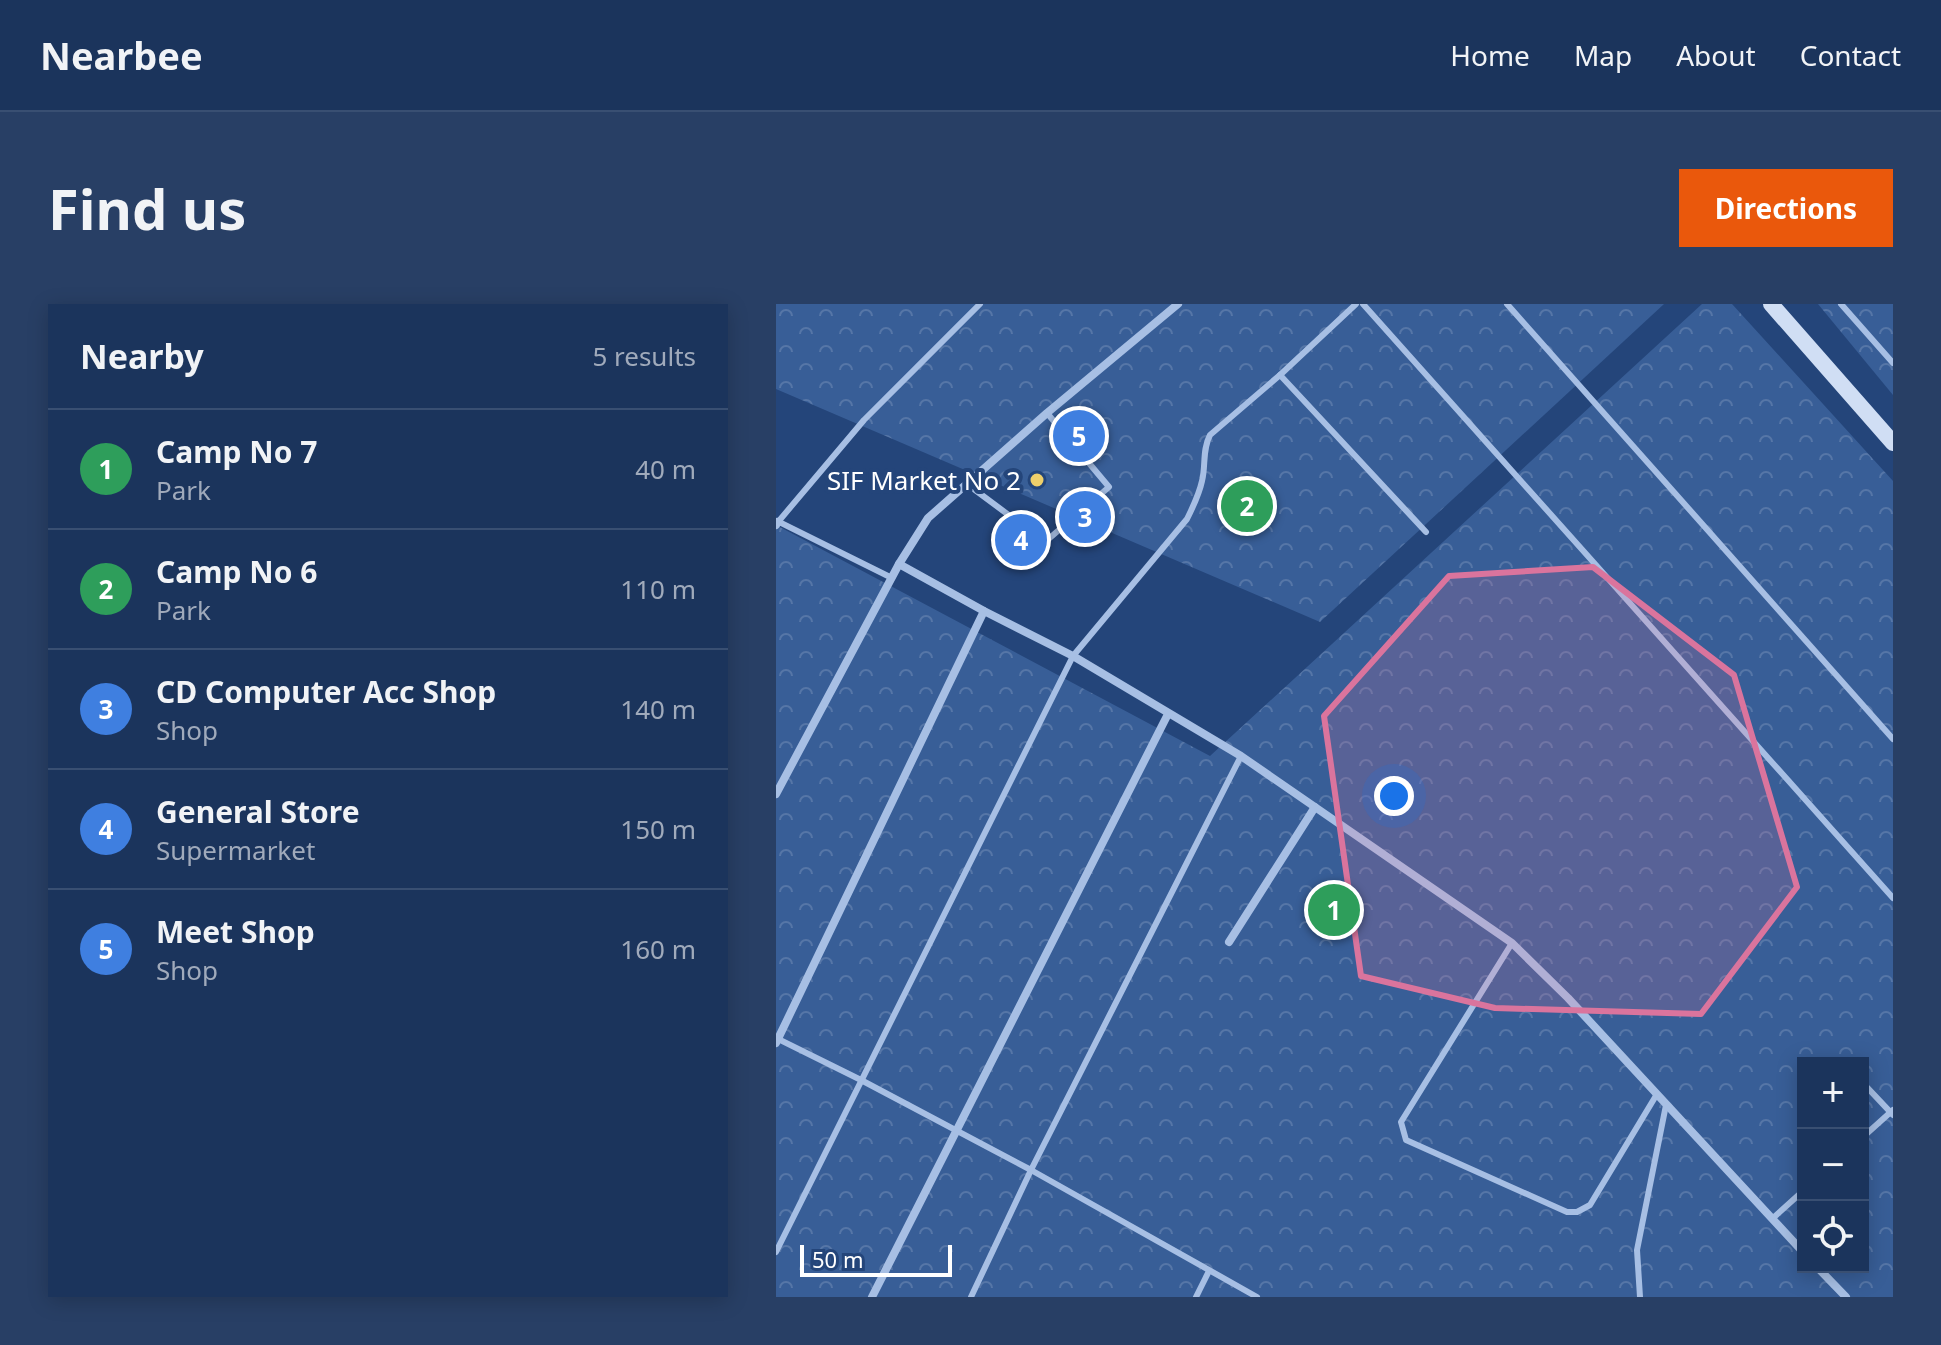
<!DOCTYPE html>
<html lang="en">
<head>
<meta charset="utf-8">
<style>
	body { margin:0; font-family:"Noto Sans",sans-serif; background:#283f65; color:#f1f3f6 }
	.controls { position:absolute; right:24px; bottom:24px; display:grid; overflow:hidden; border-radius:0px; box-shadow:0 4px 20px #0003 }
	.controls button { width:72px; height:72px; display:grid; place-items:center; padding:0; border:0; border-bottom:2px solid #394f72; background:#1b345c; color:#f1f3f6; font:40px sans-serif }
	.scale { position:absolute; left:24px; bottom:20px; width:152px; box-sizing:border-box; padding-left:8px; border:4px solid #fff; border-top:0; font-size:22px; line-height:28px; white-space:nowrap; color:#fff; -webkit-text-stroke:6px #24457a; paint-order:stroke }
	.you { position:absolute; left:618px; top:492px; width:28px; height:28px; margin:-20px; border:6px solid #fff; border-radius:50%; background:#1a73e8; box-shadow:0 0 0 12px #1a73e833 }
	.badge { display:grid; place-items:center; width:52px; height:52px; border-radius:50%; background:#ea580c; color:#fff; font-size:26px; font-weight:700 }
	.pin { position:absolute; translate:-50% -50%; border:4px solid #fff; box-shadow:0 2px 8px #0006 }
	.list { margin:0; padding:0; list-style:none }
	h2 { display:flex; justify-content:space-between; align-items:center; height:104px; margin:0; padding:0 32px; font-size:34px }
	h2 small { font-size:26px; font-weight:400; color:#a0aabb }
	.list li { display:grid; grid-template-columns:52px 1fr auto; gap:24px; align-items:center; box-sizing:border-box; height:120px; padding:0 32px; border-top:2px solid #394f72 }
	.list b { display:block; font-size:30px; white-space:nowrap }
	.list p { margin:0; font-size:26px; white-space:nowrap; color:#a0aabb }
	.list em { font-size:26px; font-style:normal; color:#a0aabb }
	.icon { flex:none; width:44px; height:44px; fill:none; stroke:currentColor; stroke-width:2; stroke-linecap:round; stroke-linejoin:round }
	.map { position:relative; flex:none; width:1117px; height:993px; overflow:hidden; border-radius:0px }
	header { display:flex; align-items:center; gap:48px; box-sizing:border-box; height:112px; padding:0 40px; background:#1b345c; border-bottom:2px solid #394f72 }
	header strong { font-size:38px }
	nav { display:flex; gap:44px; margin-inline-start:auto; font-size:28px }
	.intro { display:flex; align-items:center; justify-content:space-between; box-sizing:border-box; height:192px; padding:0 48px }
	h1 { margin:0; font-size:56px }
	.button { padding:20px 36px; border-radius:0px; background:#ea580c; color:#fff; font-size:28px; font-weight:700 }
	main { display:flex; gap:48px; padding:0 48px }
	aside { flex:1; background:#1b345c; border-radius:0px; box-shadow:0 4px 20px #0003 }
	.map>svg:first-child { display:block }
	.park { fill:url(#park-crowns); fill-rule:evenodd }
	.lines { fill:none; stroke-linecap:round; stroke-linejoin:round }
	.lane { stroke:#a7bfe4; stroke-width:6 }
	.street { stroke:#a7bfe4; stroke-width:8 }
	.secondary { stroke:#d0def4; stroke-width:16 }
	.marked { fill:#da749d; fill-opacity:0.2; stroke:#da749d; stroke-width:6; stroke-linejoin:round }
	.poi-dot { fill:#eecf6b; stroke:#24457a; stroke-width:3 }
	.labels { text-anchor:middle; dominant-baseline:central; stroke-width:8; stroke-linejoin:round; paint-order:stroke }
	.poi-label { font-size:26px; fill:#fff; stroke:#24457a; text-anchor:end }
</style>
</head>
<body>
<header>
<strong>Nearbee</strong>
<nav><a>Home</a><a>Map</a><a>About</a><a>Contact</a></nav>
</header>
<div class="intro"><h1>Find us</h1><a class="button">Directions</a></div>
<main>
<aside>
<h2>Nearby<small>5 results</small></h2>
<ul class="list">
<li><span class="badge" style="background:#2e9e5b">1</span><div><b>Camp No 7</b><p>Park</p></div><em>40 m</em></li>
<li><span class="badge" style="background:#2e9e5b">2</span><div><b>Camp No 6</b><p>Park</p></div><em>110 m</em></li>
<li><span class="badge" style="background:#3f7fe0">3</span><div><b>CD Computer Acc Shop</b><p>Shop</p></div><em>140 m</em></li>
<li><span class="badge" style="background:#3f7fe0">4</span><div><b>General Store</b><p>Supermarket</p></div><em>150 m</em></li>
<li><span class="badge" style="background:#3f7fe0">5</span><div><b>Meet Shop</b><p>Shop</p></div><em>160 m</em></li>
</ul>
</aside>
<div class="map">
<svg width="1117" height="993" viewBox="0 0 1117 993">
	<defs>
		<pattern id="park-crowns" width="20" height="18" patternUnits="userSpaceOnUse" patternTransform="scale(2)"><rect width="20" height="18" fill="#385e97"/><path d="M2 6a3 3 0 1 1 6 0M12 15a3 3 0 1 1 6 0" fill="none" stroke="#5676a7"/></pattern>
	</defs>
	<rect width="100%" height="100%" fill="#24457a"/>
	<g class="park">
		<path d="M0,0H888L544,318L0,85Z"/>
		<path d="M926,0H956L1117,177V993H0V221L434,452ZM1027,759H1087V963H1027Z"/>
		<path d="M1042,0H1117V91Z"/>
	</g>
	<g class="lines">
		<g class="lane">
			<path d="M587,0L1117,594"/>
			<path d="M731,0L1117,435"/>
			<path d="M1065,0L1117,59"/>
			<path d="M504,71L650,228"/>
			<path d="M191,180L269,238L333,183L271,109"/>
			<path d="M1,217L116,274"/>
			<path d="M2,218L88,116L204,0"/>
			<path d="M736,639L625,818L630,836L791,908H801L814,901L881,790"/>
			<path d="M0,734L85,776L255,866L481,993"/>
			<path d="M1087,779L1117,811"/>
			<path d="M1087,833L1117,806"/>
			<path d="M996,915L1027,887"/>
			<path d="M0,948L297,352L411,215C417,203 423,191 426,177C430,162 426,146 434,131L504,71L580,0"/>
			<path d="M195,993L255,866L465,452"/>
			<path d="M420,993L433,967"/>
			<path d="M864,993L861,946L890,801"/>
		</g>
		<g class="street">
			<path d="M0,221L2,218"/>
			<path d="M123,260L208,307L297,352L465,452L736,639L792,694L1027,948"/>
			<path d="M0,490L123,260L152,214L271,109L402,0"/>
			<path d="M453,638L539,503"/>
			<path d="M0,739L208,307"/>
			<path d="M1041,963L1070,993"/>
			<path d="M96,993L392,410"/>
		</g>
		<path class="secondary" d="M995,0L1117,139"/>
	</g>
	<path class="marked" d="M817,263L958,371L1021,583L925,710L719,704L585,672L548,412L673,272Z"/>
	<circle class="poi-dot" cx="261" cy="176" r="8"/>
	<g class="labels">
		<g class="poi-label">
			<text x="245" y="176">SIF Market No 2</text>
		</g>
	</g>
</svg>
<div class="controls">
<button>+</button>
<button>−</button>
<button><svg class="icon" aria-label="locate" viewBox="0 0 24 24"><circle cx="12" cy="12" r="6"/><path d="M12 2v4M12 18v4M2 12h4M18 12h4"/></svg></button>
</div>
<div class="scale">50 m</div>
<div class="you"></div>
<div class="pin badge" style="left:558px;top:606px;background:#2e9e5b">1</div>
<div class="pin badge" style="left:471px;top:202px;background:#2e9e5b">2</div>
<div class="pin badge" style="left:309px;top:213px;background:#3f7fe0">3</div>
<div class="pin badge" style="left:245px;top:236px;background:#3f7fe0">4</div>
<div class="pin badge" style="left:303px;top:132px;background:#3f7fe0">5</div>
</div>
</main>
</body>
</html>
